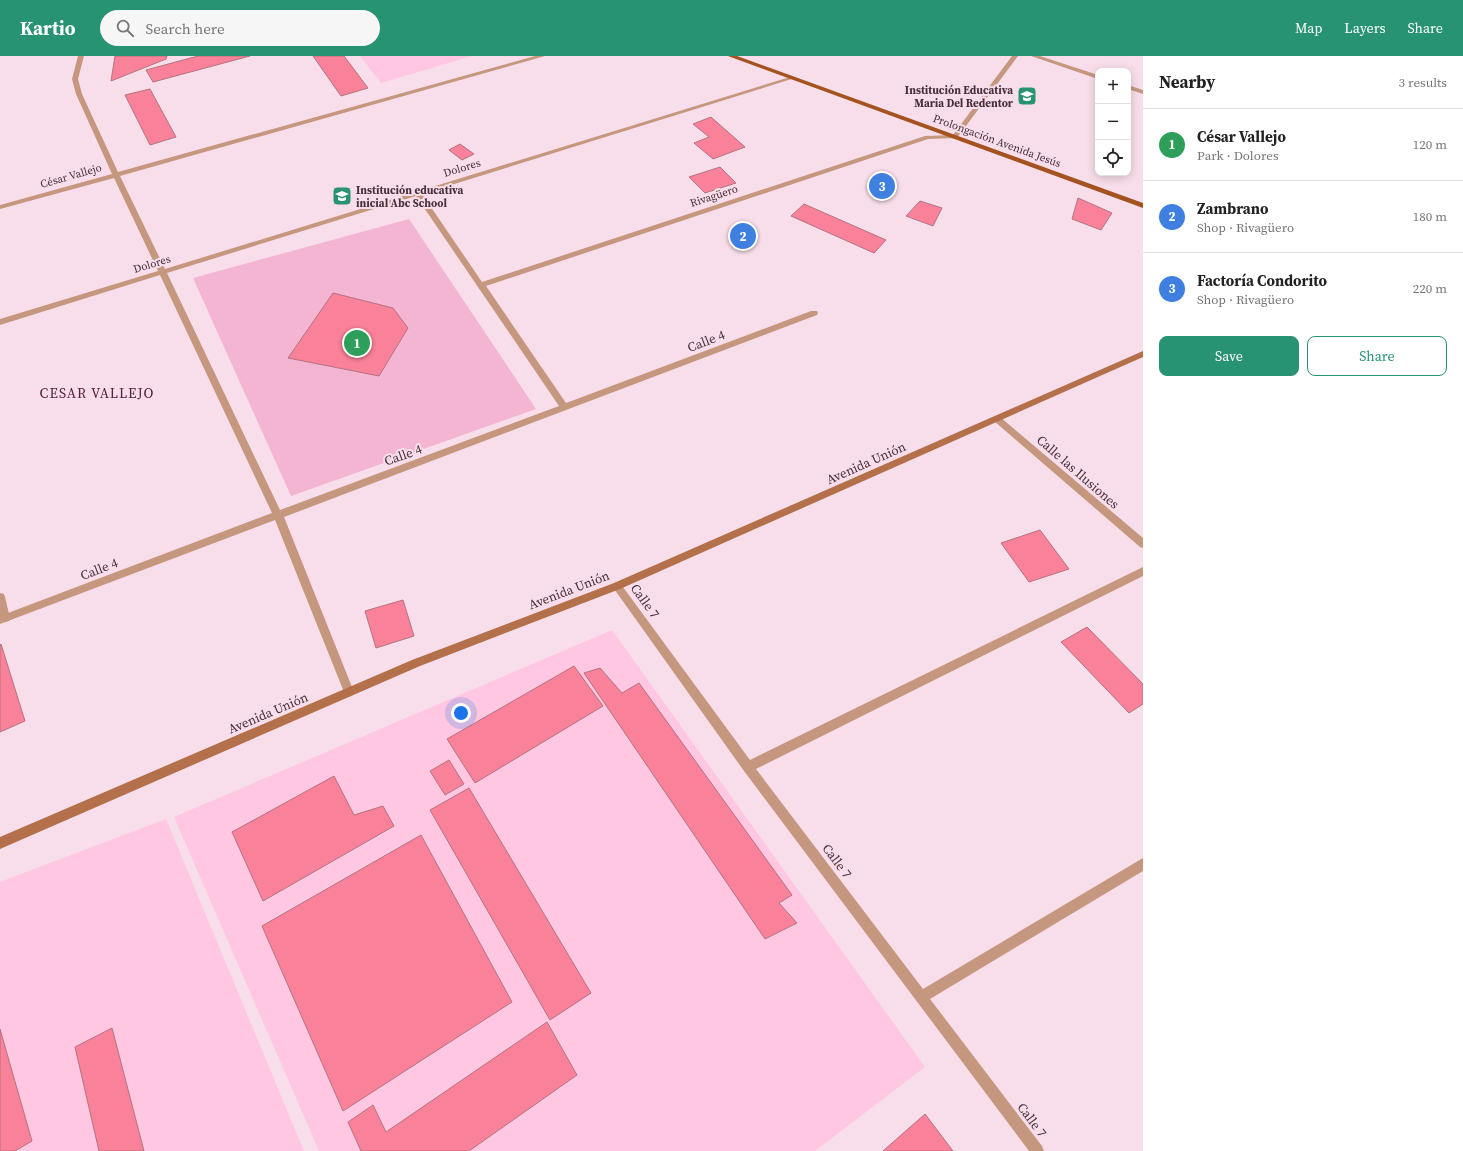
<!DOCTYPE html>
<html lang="en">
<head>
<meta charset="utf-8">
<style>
	body { margin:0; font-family:"Source Serif 4",serif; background:#f6f6f6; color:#222 }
	.controls { position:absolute; right:12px; top:12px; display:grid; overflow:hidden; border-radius:8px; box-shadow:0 2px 10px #0003 }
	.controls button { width:36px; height:36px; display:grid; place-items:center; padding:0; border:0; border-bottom:1px solid #e0e0e0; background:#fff; color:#222; font:20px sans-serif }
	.you { position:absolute; left:461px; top:657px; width:14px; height:14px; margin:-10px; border:3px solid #fff; border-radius:50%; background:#1a73e8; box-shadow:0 0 0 6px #1a73e833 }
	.badge { display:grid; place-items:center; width:26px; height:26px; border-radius:50%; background:#279373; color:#fff; font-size:13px; font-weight:700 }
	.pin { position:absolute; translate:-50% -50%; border:2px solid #fff; box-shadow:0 1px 4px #0006 }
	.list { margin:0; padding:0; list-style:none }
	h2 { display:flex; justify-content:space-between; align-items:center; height:52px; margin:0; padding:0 16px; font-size:17px }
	h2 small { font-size:13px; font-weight:400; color:#767676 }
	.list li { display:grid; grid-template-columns:26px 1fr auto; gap:12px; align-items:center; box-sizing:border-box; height:72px; padding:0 16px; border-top:1px solid #e0e0e0 }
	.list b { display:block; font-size:15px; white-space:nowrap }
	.list p { margin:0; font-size:13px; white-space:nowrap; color:#767676 }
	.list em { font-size:13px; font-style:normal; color:#767676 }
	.actions { display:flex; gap:8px; padding:12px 16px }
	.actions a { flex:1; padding:9px 0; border:1px solid #279373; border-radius:8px; text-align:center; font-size:14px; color:#279373 }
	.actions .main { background:#279373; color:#fff }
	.icon { flex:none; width:22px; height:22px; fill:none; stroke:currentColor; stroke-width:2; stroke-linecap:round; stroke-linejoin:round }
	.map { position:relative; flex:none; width:1143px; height:1095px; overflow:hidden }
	header { display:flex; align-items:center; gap:24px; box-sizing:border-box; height:56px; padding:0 20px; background:#279373; color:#fff }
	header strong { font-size:19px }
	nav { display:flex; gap:22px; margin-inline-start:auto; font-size:14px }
	.search { width:280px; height:36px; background:#f6f6f6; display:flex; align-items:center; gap:10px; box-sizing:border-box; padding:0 14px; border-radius:22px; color:#767676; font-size:15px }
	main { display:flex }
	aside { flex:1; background:#fff }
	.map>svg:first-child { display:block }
	.built { fill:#ffc7e1 }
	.green { fill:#f4b5d3 }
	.building { fill:#f98199; stroke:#b3747f }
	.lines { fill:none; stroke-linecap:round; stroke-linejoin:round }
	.lane { fill:#c6977f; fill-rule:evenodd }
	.street { fill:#c6977f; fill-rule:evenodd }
	.secondary { fill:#b4704b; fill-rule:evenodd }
	.primary { fill:#a4521f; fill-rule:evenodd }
	.labels { text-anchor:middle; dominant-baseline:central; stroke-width:4; stroke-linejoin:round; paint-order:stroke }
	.far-poi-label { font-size:11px; font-weight:bold; fill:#472f3b; stroke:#f8deea; text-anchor:end }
	.far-street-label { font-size:11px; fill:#472f3b; stroke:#f8deea }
	.street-label { font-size:13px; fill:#472f3b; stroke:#f8deea }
	.neighbourhood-label { font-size:14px; letter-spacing:1px; fill:#52213c; stroke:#f8deea }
</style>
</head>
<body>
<header>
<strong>Kartio</strong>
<div class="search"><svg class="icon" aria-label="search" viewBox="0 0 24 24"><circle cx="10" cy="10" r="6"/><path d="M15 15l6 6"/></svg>Search here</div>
<nav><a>Map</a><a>Layers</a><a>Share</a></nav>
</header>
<main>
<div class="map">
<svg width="1143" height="1095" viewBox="0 0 1143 1095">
	<rect width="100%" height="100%" fill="#f8deea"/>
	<g class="built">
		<path d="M360,0H472L381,27Z"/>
		<path d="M612,574L925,1011L815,1095H319L174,761Z"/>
		<path d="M166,763L304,1095H0V826Z"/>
	</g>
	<path class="green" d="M409,163L536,353L291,440L193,222Z"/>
	<g class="building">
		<path d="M115,0H167L166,3L111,25Z"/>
		<path d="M198,0H250L153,26L146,14Z"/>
		<path d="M313,0H344L368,32L341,40Z"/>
		<path d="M150,33L176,81L150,89L125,39Z"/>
		<path d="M711,61L745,91L713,103L694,87L709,81L693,68Z"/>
		<path d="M460,88L474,98L462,104L449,94Z"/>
		<path d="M720,111L736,127L705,137L689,121Z"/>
		<path d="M1078,142L1112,157L1101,174L1072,163Z"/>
		<path d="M920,145L942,152L933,170L906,160Z"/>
		<path d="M804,148L886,184L874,197L791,160Z"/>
		<path d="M333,237L393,252L408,272L379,320L288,302Z"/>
		<path d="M1040,474L1069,513L1029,526L1001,487Z"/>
		<path d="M403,544L414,580L376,592L365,555Z"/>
		<path d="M1087,571L1143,628V648L1129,657L1061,586Z"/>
		<path d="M1,588L25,665L0,676V589Z"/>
		<path d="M574,610L603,650L475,727L447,683Z"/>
		<path d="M600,612L622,637L639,627L792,839L779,847L797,867L765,883L584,617Z"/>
		<path d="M449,704L464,728L445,739L430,715Z"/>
		<path d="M334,720L354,759L383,750L394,770L263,845L232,776Z"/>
		<path d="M469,732L591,937L550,964L430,754Z"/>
		<path d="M421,779L512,946L343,1055L262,870Z"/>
		<path d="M547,966L577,1019L469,1095H361L348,1066L373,1049L386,1076Z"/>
		<path d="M112,972L144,1095H99L75,991Z"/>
		<path d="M0,973L32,1085L15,1095H0Z"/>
		<path d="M925,1058L953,1095H883Z"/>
	</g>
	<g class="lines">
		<path class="lane" d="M0,537L4,538L5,541L10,562L9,565L5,566L1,565L0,562Z"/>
		<g class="street">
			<path d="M78,0H84L78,23L82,38L118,116L535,0H545L120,120L165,213L790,21L795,22L422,138L482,226L925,80L953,79L1012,0H1018L957,82L928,83L486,230L566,347L811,255H817L818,257L817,259L284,461L354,636L353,639L349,641L345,639L344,636L275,464L0,568V560L272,457L160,219L0,269V263L158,215L114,122L0,153V149L112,118L76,38L72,23ZM416,140L559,350L280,454L167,217Z"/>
			<path d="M1031,0H1040L1098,19V23Z"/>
			<path d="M1128,29L1143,34V38L1128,33Z"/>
			<path d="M997,360L1000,361L1143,482V492L1140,491L994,365L993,363Z"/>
			<path d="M1143,511V520L756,713L923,933L1143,802V815L930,943L1042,1090L1044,1095H1029L744,715L612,530L614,527L617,526L620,527L750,704Z"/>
		</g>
		<path class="secondary" d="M1143,295V301L620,533L420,610L0,793V781L412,604L614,527Z"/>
		<path class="primary" d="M728,0H737L1143,147V152Z"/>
	</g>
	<defs>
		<g id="school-square" transform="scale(1)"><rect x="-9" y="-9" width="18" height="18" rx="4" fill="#279373" stroke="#f8deea"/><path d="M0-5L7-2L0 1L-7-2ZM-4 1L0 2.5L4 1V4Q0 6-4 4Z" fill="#fff"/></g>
	</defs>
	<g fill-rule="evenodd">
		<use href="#school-square" x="1027" y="40"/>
		<use href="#school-square" x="342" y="140"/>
	</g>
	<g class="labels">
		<g class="far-poi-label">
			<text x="1013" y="34">Institución Educativa<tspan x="1013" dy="13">Maria Del Redentor</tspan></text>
			<text x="356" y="134" text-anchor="start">Institución educativa<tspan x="356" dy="13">inicial Abc School</tspan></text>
		</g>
		<g class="far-street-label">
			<text transform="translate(997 85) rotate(20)">Prolongación Avenida Jesús</text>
			<text transform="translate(462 112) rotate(-17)">Dolores</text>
			<text transform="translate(71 120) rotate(-16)">César Vallejo</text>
			<text transform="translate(714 140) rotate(-18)">Rivagüero</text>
			<text transform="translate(152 208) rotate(-17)">Dolores</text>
		</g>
		<g class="street-label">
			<text transform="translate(706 285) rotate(-21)">Calle 4</text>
			<text transform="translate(403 399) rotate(-20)">Calle 4</text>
			<text transform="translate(866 407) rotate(-24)">Avenida Unión</text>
			<text transform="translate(1078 416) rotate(41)">Calle las Ilusiones</text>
			<text transform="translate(99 513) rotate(-21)">Calle 4</text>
			<text transform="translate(569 534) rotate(-21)">Avenida Unión</text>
			<text transform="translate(645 545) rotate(54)">Calle 7</text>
			<text transform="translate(268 657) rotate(-23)">Avenida Unión</text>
			<text transform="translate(837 805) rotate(53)">Calle 7</text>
			<text transform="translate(1032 1064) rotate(53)">Calle 7</text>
		</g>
		<g class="neighbourhood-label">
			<text x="97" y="337">CESAR VALLEJO</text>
		</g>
	</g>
</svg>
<div class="controls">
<button>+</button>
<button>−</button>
<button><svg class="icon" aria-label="locate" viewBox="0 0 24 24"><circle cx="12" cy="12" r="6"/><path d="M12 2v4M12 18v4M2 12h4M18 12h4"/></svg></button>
</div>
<div class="you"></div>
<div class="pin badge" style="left:357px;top:287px;background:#2e9e5b">1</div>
<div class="pin badge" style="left:743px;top:180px;background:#3f7fe0">2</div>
<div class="pin badge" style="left:882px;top:130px;background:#3f7fe0">3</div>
</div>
<aside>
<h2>Nearby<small>3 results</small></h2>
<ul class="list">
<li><span class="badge" style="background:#2e9e5b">1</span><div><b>César Vallejo</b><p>Park · Dolores</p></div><em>120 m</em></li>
<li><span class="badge" style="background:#3f7fe0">2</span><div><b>Zambrano</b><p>Shop · Rivagüero</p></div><em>180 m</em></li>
<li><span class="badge" style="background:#3f7fe0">3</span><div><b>Factoría Condorito</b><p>Shop · Rivagüero</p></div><em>220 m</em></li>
</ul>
<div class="actions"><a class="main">Save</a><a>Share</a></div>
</aside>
</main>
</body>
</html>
